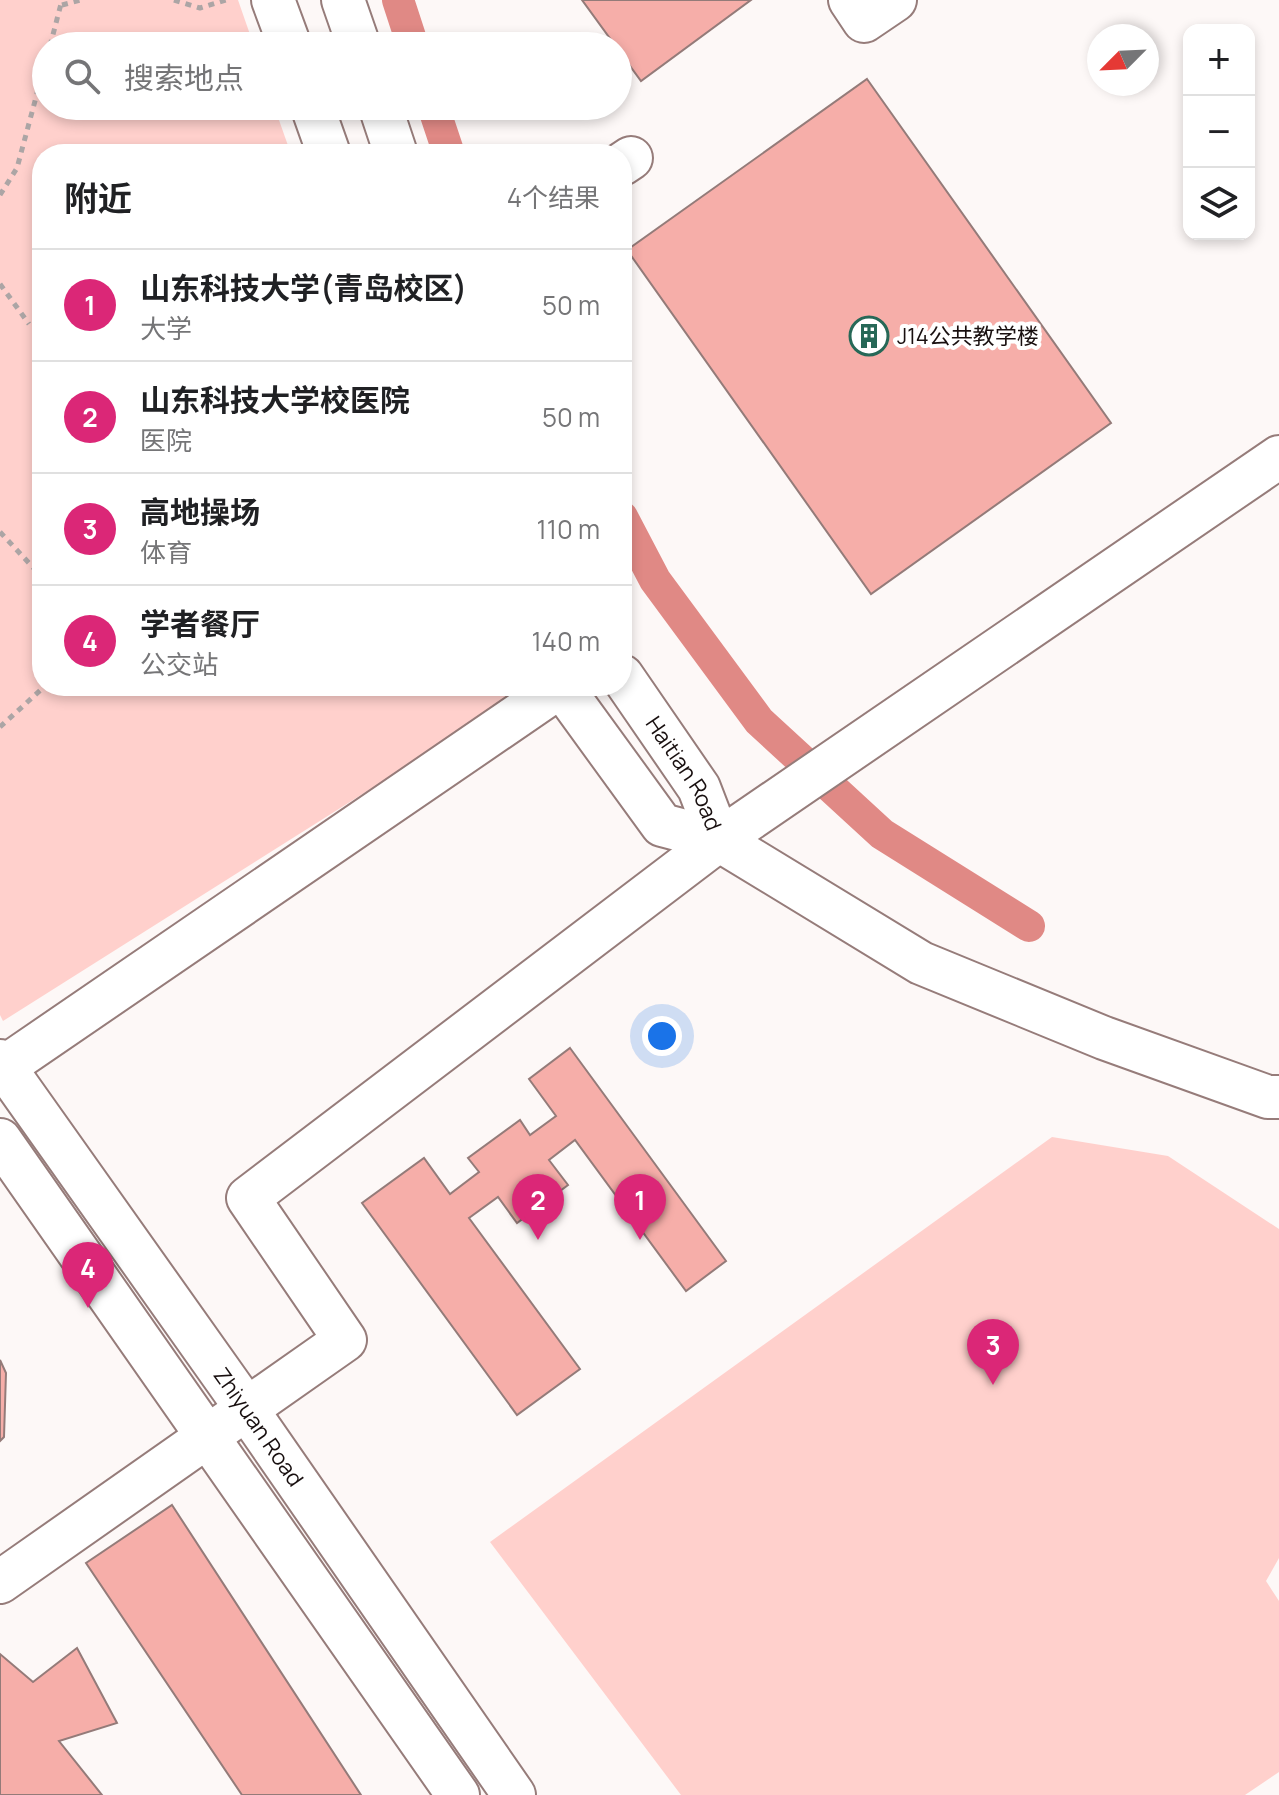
<!DOCTYPE html>
<html lang="zh">
<head>
<meta charset="utf-8">
<style>
	body { margin:0; font-family:Manrope,"Noto Sans SC",sans-serif; background:#f2f2f2; color:#202124 }
	.controls { position:absolute; right:24px; top:24px; display:grid; overflow:hidden; border-radius:16px; box-shadow:0 4px 12px #0003 }
	.controls button { width:72px; height:72px; display:grid; place-items:center; padding:0; border:0; border-bottom:2px solid #e0e0e0; background:#fff; color:#202124; font:40px sans-serif }
	.compass { position:absolute; left:1087px; top:24px; width:72px; height:72px; border-radius:50%; background:#fff; box-shadow:0 4px 12px #0003; rotate:246deg }
	.you { position:absolute; left:662px; top:1036px; width:28px; height:28px; margin:-20px; border:6px solid #fff; border-radius:50%; background:#1a73e8; box-shadow:0 0 0 12px #1a73e833 }
	.badge { display:grid; place-items:center; width:52px; height:52px; border-radius:50%; background:#db2777; color:#fff; font-size:26px; font-weight:700 }
	.pin { position:absolute; translate:-50% -66px; filter:drop-shadow(0 2px 4px #0008) }
	.pin::after { content:''; position:absolute; top:42px; width:28px; height:24px; background:inherit; clip-path:polygon(0 0,100% 0,50% 100%) }
	.list { margin:0; padding:0; list-style:none }
	h2 { display:flex; justify-content:space-between; align-items:center; height:104px; margin:0; padding:0 32px; font-size:34px }
	h2 small { font-size:26px; font-weight:400; color:#757577 }
	.list li { display:grid; grid-template-columns:52px 1fr auto; gap:24px; align-items:center; box-sizing:border-box; height:112px; padding:0 32px; border-top:2px solid #e0e0e0 }
	.list b { display:block; font-size:30px; white-space:nowrap }
	.list p { margin:0; font-size:26px; white-space:nowrap; color:#757577 }
	.list em { font-size:26px; font-style:normal; color:#757577 }
	.icon { flex:none; width:44px; height:44px; fill:none; stroke:currentColor; stroke-width:2; stroke-linecap:round; stroke-linejoin:round }
	.map { position:relative; flex:none; width:1279px; height:1795px; overflow:hidden }
	.search { position:absolute; background:#fff; box-shadow:0 4px 12px #0003; left:32px; top:32px; width:600px; height:88px; display:flex; align-items:center; gap:20px; box-sizing:border-box; padding:0 28px; border-radius:44px; color:#757577; font-size:30px }
	.panel { position:absolute; background:#fff; box-shadow:0 4px 12px #0003; left:32px; top:144px; width:600px; height:552px; border-radius:32px }
	.map>svg:first-child { display:block }
	.green { fill:#ffd0cc }
	.lines { fill:none; stroke-linecap:round; stroke-linejoin:round }
	.canal { stroke:#e08985; stroke-width:32 }
	.building { fill:#f6aea9; stroke:#947b79; stroke-width:2 }
	.minor-casing { stroke:#967c7a; stroke-width:46 }
	.path { stroke:#aca5a5; stroke-width:5; stroke-dasharray:6 6; stroke-linecap:butt }
	.minor { stroke:#fff; stroke-width:42 }
	.labels { text-anchor:middle; dominant-baseline:central; stroke-width:8; stroke-linejoin:round; paint-order:stroke }
	.poi-label { font-size:22px; fill:#180f0f; stroke:#fff; text-anchor:start }
	.street-label { font-size:22px; fill:#180f0f; stroke:#fff }
</style>
</head>
<body>
<div class="map">
<svg width="1279" height="1795" viewBox="0 0 1279 1795">
	<rect width="100%" height="100%" fill="#fdf8f7"/>
	<g class="green">
		<path d="M0,0H238L254,46H46V106H274L291,154H42V686L532,687L3,1021L0,1015Z"/>
		<path d="M1052,1137L1168,1156L1279,1229V1558L1266,1581L1279,1601V1772L1245,1795H681L490,1542Z"/>
	</g>
	<g class="lines">
		<g class="canal">
			<path d="M398,0L413,46"/>
			<path d="M433,106L449,154"/>
			<path d="M622,517L655,580L759,721L882,834L1029,926"/>
		</g>
	</g>
	<g class="building">
		<path d="M582,0H751L641,81Z"/>
		<path d="M867,79L1111,423L871,594L627,250Z"/>
		<path d="M570,1048L726,1261L686,1291L575,1140L549,1160L568,1185L517,1223L498,1197L469,1218L580,1369L517,1415L362,1203L424,1158L450,1194L479,1172L468,1158L520,1120L530,1135L556,1116L529,1079Z"/>
		<path d="M0,1360L6,1373L4,1437L0,1441Z"/>
		<path d="M172,1505L361,1795H242L86,1563Z"/>
		<path d="M77,1648L117,1723L59,1741L102,1795H0V1654L33,1682Z"/>
	</g>
	<g class="lines">
		<g class="minor-casing">
			<g id="minor">
				<path d="M273,0L290,46"/>
				<path d="M343,0L359,46"/>
				<path d="M850,0L864,21L895,0"/>
				<path d="M312,106L329,154"/>
				<path d="M380,106L396,154"/>
				<path d="M622,164L631,158"/>
				<path id="s1" d="M622,676L699,788L719,840"/>
				<path d="M561,686L662,825L719,840L921,963L1104,1038L1268,1097H1279"/>
				<path id="s2" d="M0,1061L234,1391L514,1795"/>
				<path d="M0,1070L561,686"/>
				<path d="M0,1140L458,1795"/>
				<path d="M0,1582L345,1340L248,1198L719,840L1279,457"/>
			</g>
		</g>
		<g class="path">
			<path d="M174,0L200,8L226,0"/>
			<path d="M62,5L81,0"/>
			<path d="M50,46L62,0"/>
			<path d="M0,195L17,168L46,60"/>
			<path d="M0,284L29,324"/>
			<path d="M0,532L42,577"/>
			<path d="M0,727L45,686"/>
		</g>
		<use href="#minor" class="minor"/>
	</g>
	<defs>
		<g id="building-ring" transform="scale(2)"><circle r="9.5" fill="#fff" stroke="#266857" stroke-width="1.5"/><path d="M-4-6H4V6H1V3H-1V6H-4ZM-2.5-4.3h1.7v1.8h-1.7ZM.8-4.3h1.7v1.8H.8ZM-2.5-1h1.7V.8h-1.7ZM.8-1h1.7V.8H.8Z" fill="#266857"/></g>
	</defs>
	<g fill-rule="evenodd">
		<use href="#building-ring" x="869" y="336"/>
	</g>
	<g class="labels">
		<g class="poi-label">
			<text x="897" y="336">J14公共教学楼</text>
		</g>
		<g class="street-label">
			<text stroke="none"><textPath href="#s1" startOffset="116">Haitian Road</textPath></text>
			<text stroke="none"><textPath href="#s2" startOffset="448">Zhiyuan Road</textPath></text>
		</g>
	</g>
</svg>
<div class="controls">
<button>+</button>
<button>−</button>
<button><svg class="icon" aria-label="layers" viewBox="0 0 24 24"><path d="M12 4l9 5-9 5-9-5zM3 14l9 5 9-5"/></svg></button>
</div>
<svg class="compass" viewBox="-18 -18 36 36"><path d="M0-13l5 13h-10z" fill="#e53935"/><path d="M0 13l5-13h-10z" fill="#757577"/></svg>
<div class="you"></div>
<div class="pin badge" style="left:640px;top:1240px">1</div>
<div class="pin badge" style="left:538px;top:1240px">2</div>
<div class="pin badge" style="left:993px;top:1385px">3</div>
<div class="pin badge" style="left:88px;top:1308px">4</div>
<div class="search"><svg class="icon" aria-label="search" viewBox="0 0 24 24"><circle cx="10" cy="10" r="6"/><path d="M15 15l6 6"/></svg>搜索地点</div>
<section class="panel">
<h2>附近<small>4个结果</small></h2>
<ul class="list">
<li><span class="badge">1</span><div><b>山东科技大学(青岛校区)</b><p>大学</p></div><em>50 m</em></li>
<li><span class="badge">2</span><div><b>山东科技大学校医院</b><p>医院</p></div><em>50 m</em></li>
<li><span class="badge">3</span><div><b>高地操场</b><p>体育</p></div><em>110 m</em></li>
<li><span class="badge">4</span><div><b>学者餐厅</b><p>公交站</p></div><em>140 m</em></li>
</ul>
</section>
</div>
</body>
</html>
